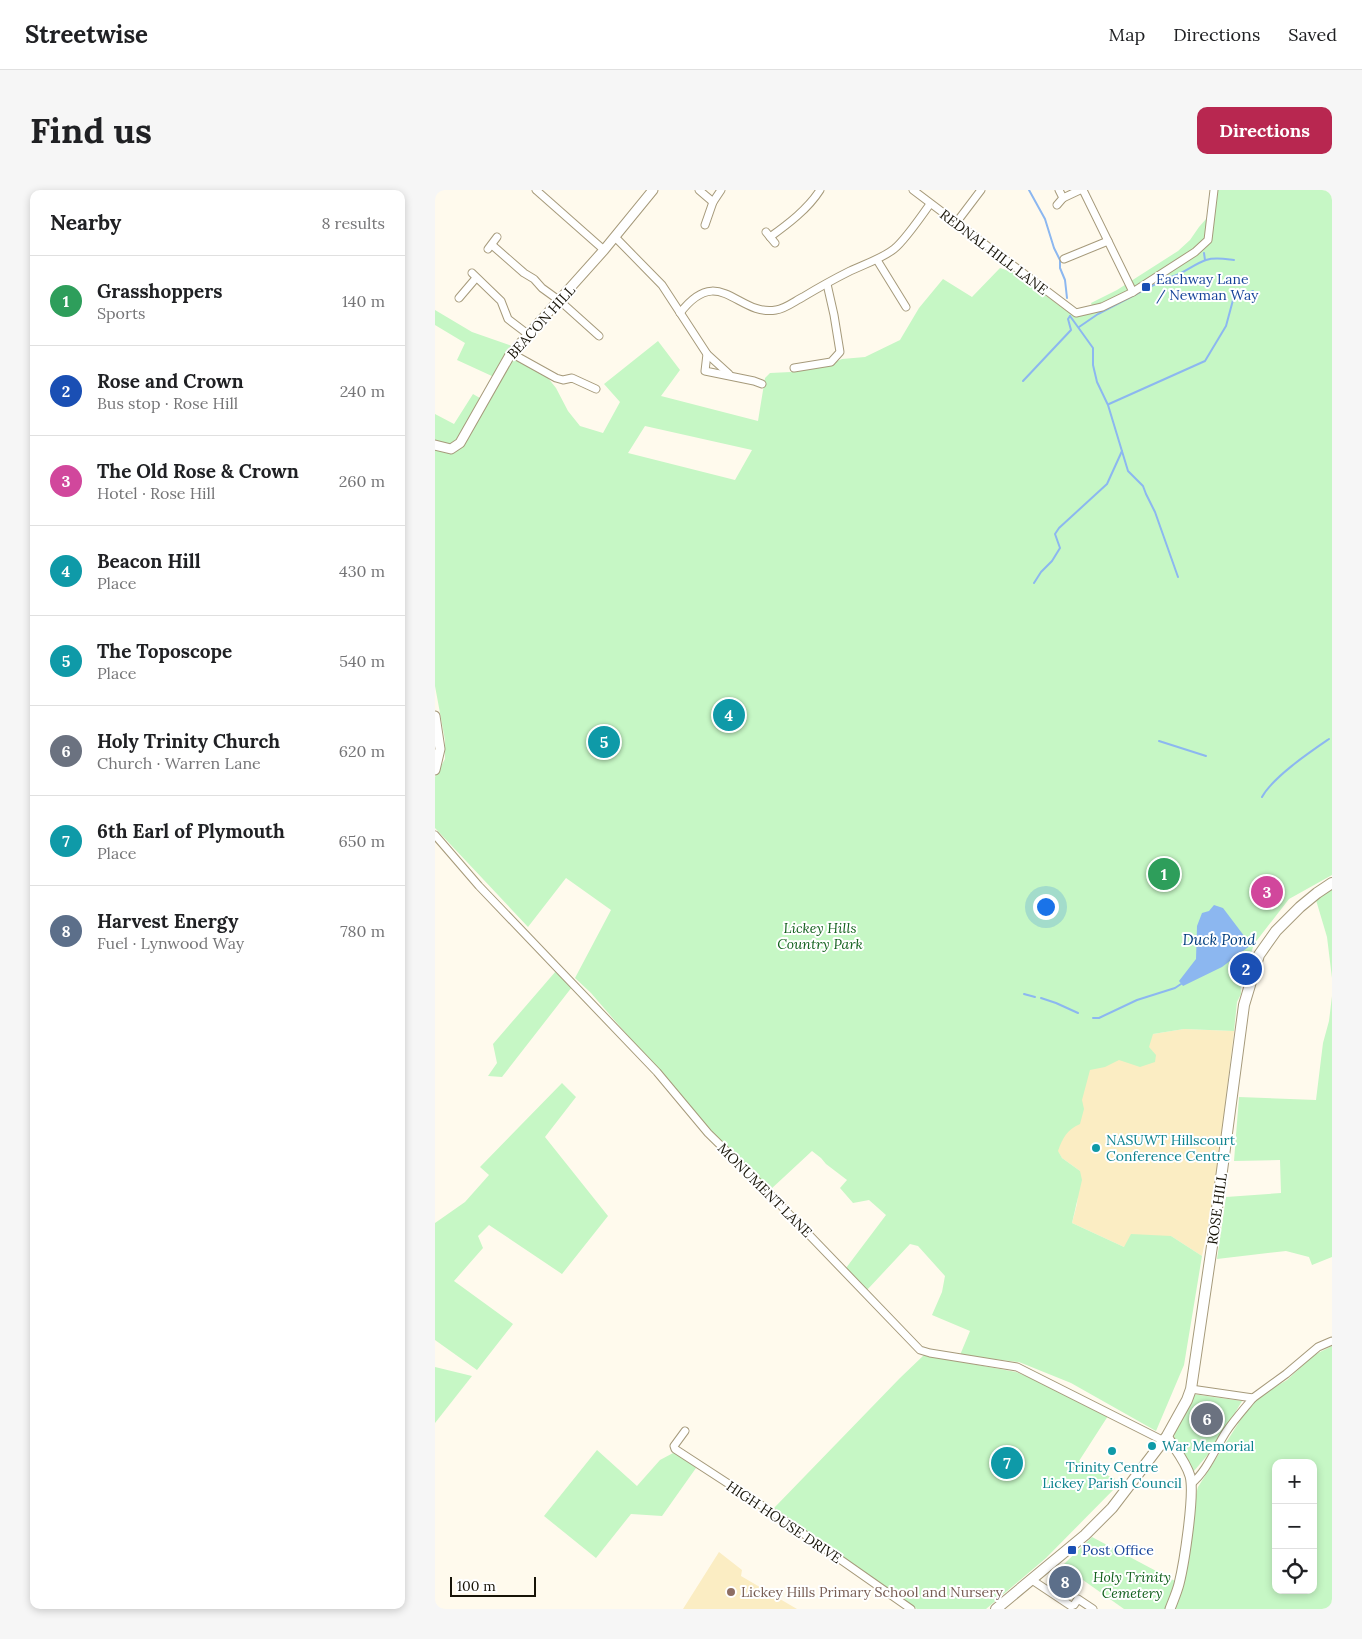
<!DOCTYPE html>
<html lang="en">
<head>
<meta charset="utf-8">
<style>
	body { margin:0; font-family:Lora,serif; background:#f6f6f6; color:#202124 }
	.controls { position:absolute; right:15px; bottom:15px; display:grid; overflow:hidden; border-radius:10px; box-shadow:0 2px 8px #0003 }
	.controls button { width:45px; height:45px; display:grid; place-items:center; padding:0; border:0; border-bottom:1px solid #e0e0e0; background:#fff; color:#202124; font:25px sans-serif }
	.scale { position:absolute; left:15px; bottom:12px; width:86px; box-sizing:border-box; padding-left:5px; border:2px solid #171307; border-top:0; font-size:14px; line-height:18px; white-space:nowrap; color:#171307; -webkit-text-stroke:4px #fff; paint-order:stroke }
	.you { position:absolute; left:610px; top:716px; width:18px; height:18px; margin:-12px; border:4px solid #fff; border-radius:50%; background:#1a73e8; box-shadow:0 0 0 8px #1a73e833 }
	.badge { display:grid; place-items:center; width:32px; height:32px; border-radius:50%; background:#b82750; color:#fff; font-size:16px; font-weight:700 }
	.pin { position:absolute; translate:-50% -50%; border:2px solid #fff; box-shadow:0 1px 5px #0006 }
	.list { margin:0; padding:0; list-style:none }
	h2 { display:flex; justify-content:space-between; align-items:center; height:65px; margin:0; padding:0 20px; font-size:21px }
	h2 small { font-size:16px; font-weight:400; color:#757577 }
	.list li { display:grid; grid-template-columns:32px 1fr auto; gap:15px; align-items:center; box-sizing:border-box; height:90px; padding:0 20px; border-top:1px solid #e0e0e0 }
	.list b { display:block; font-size:19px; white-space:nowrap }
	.list p { margin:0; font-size:16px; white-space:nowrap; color:#757577 }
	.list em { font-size:16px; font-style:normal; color:#757577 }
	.icon { flex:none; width:28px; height:28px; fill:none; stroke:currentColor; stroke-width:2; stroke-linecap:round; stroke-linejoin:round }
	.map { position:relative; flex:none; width:897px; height:1419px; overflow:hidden; border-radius:10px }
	header { display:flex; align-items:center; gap:30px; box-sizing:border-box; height:70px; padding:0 25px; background:#fff; border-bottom:1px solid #e0e0e0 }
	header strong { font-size:24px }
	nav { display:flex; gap:28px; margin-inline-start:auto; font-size:18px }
	.intro { display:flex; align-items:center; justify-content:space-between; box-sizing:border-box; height:120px; padding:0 30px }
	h1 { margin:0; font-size:35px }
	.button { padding:12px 22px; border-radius:10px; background:#b82750; color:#fff; font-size:18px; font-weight:700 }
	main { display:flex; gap:30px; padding:0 30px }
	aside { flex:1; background:#fff; border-radius:10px; box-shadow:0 2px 8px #0003 }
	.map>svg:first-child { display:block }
	.built { fill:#fbedc3 }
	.green { fill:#c6f7c5; fill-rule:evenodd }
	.water { fill:#8cb7f0 }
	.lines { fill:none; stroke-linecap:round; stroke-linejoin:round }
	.stream { stroke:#8cb7f0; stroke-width:2 }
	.minor-casing { stroke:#a69a7b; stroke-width:9 }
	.tertiary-casing { stroke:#a69a7b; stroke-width:11 }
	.secondary-casing { stroke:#a69a7b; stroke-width:12 }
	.minor { stroke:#fff; stroke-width:7 }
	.tertiary { stroke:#fff; stroke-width:9 }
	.secondary { stroke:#fff; stroke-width:10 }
	.transit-dot { fill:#1a4fb4; stroke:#fff; stroke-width:2 }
	.culture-dot { fill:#0f9aa8; stroke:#fff; stroke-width:2 }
	.education-dot { fill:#8d6e63; stroke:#fff; stroke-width:2 }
	.labels { text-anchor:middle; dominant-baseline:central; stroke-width:4; stroke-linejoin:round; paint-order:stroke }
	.street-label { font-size:14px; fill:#171307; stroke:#fff }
	.transit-label { font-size:14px; fill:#164399; stroke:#fff; text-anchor:start }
	.park-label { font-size:14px; font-style:italic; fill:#12601d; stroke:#fff }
	.culture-label { font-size:14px; fill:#0d838f; stroke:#fff; text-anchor:start }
	.education-label { font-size:14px; fill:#785e54; stroke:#fff; text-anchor:start }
	.water-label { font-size:15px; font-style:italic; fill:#003d7e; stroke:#fff }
</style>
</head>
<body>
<header>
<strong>Streetwise</strong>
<nav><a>Map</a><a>Directions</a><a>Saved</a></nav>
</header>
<div class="intro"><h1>Find us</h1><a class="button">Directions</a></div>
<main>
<aside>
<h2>Nearby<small>8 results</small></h2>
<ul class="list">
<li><span class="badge" style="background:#2e9e5b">1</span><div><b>Grasshoppers</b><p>Sports</p></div><em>140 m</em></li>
<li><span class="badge" style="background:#1a4fb4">2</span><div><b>Rose and Crown</b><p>Bus stop · Rose Hill</p></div><em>240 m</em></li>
<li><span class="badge" style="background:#d1479c">3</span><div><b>The Old Rose &amp; Crown</b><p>Hotel · Rose Hill</p></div><em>260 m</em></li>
<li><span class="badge" style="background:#0f9aa8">4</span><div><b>Beacon Hill</b><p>Place</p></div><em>430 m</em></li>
<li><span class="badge" style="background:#0f9aa8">5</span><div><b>The Toposcope</b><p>Place</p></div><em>540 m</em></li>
<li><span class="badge" style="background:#6b7280">6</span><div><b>Holy Trinity Church</b><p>Church · Warren Lane</p></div><em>620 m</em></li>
<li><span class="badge" style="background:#0f9aa8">7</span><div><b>6th Earl of Plymouth</b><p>Place</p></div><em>650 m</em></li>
<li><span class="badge" style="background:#5c6f8a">8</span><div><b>Harvest Energy</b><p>Fuel · Lynwood Way</p></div><em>780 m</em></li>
</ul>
</aside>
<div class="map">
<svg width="897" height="1419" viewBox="0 0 897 1419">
	<rect width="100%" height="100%" fill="#fffaed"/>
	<g class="built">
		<path d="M749,839L799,841L779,1007L767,1066L736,1046L689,1057L637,1033L642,1014L645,981L627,968L622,960L649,860L718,844Z"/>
		<path d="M284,1362L307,1380L306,1386L362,1419H248Z"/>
	</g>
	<g class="green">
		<path d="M782,0H897V685L854,709L819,754L812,776L805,780L806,804L802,812L799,841L749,839L718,844L714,857L721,865L720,872L705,877L684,870L670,877L655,880L647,910L649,919L645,934C632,940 628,947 623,961L627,968L645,981L647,990L637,1033L689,1057L696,1044L736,1046L767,1066L749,1175L721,1241L636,1193L584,1172L525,1165L535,1141L497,1125L507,1102L510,1086L483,1056L475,1054L432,1100L411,1078L451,1025L434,1010L418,1013L405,998L412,990L391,974L386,968L377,961L335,1000L276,942L156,803L140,788L176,720L131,688L93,737L0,638V587L10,569V550L0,496V224L19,234L38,204L50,211L80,164L105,178L121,198L133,221L145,236L168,243L185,212L169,194L223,151L245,180L226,206L323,231L330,188L335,183L356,182L398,173L407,169L430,167L465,150L484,118L508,89L537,107L565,78L577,82L638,125L659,122L656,113L682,100L743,61L755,50L764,37L778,21ZM210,236L317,260L300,290L193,263Z"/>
		<path d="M0,120L37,142L77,156L59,187L22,170L30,153L0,135Z"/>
		<path d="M897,697V788L892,747L881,710Z"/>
		<path d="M121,781L137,797L67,887L53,886L62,873L58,854Z"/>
		<path d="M897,806V1067L877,1075L874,1067L851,1061L782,1069L791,1007L846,1003L845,970L799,971L804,907L881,910L888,853L894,831Z"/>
		<path d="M127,893L141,907L110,947L173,1026L127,1084L54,1035L43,1046L48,1058L19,1091L78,1134L42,1180L0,1150V1033L30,1012L54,985L45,977Z"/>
		<path d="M897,1156V1419H738L751,1386L761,1305L763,1297L806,1229L823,1207L852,1190L879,1165ZM841,1273H878V1400H841Z"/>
		<path d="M489,1165L581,1182L603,1191L673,1226L644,1271L686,1292L611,1368L551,1419H482L339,1318L465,1188Z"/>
		<path d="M0,1177L37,1186L0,1233Z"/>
		<path d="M757,1204L807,1211L781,1255L759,1281L756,1280L740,1252L739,1244Z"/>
		<path d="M162,1260L202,1296L225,1270L240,1262L261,1278L227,1326L196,1324L161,1368L109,1326Z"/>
		<path d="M657,1347L740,1391L731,1419H689L648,1390L629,1374Z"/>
	</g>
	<path class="water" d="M779,715L788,718L816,755L787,777L748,796L744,791L761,769L762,736L767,723L774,721Z"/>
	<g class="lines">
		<g class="stream">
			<path d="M594,0L610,29L619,58L625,70V78L630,90L632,108"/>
			<path d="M769,63L770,70"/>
			<path d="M635,126L658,158V175L662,192L673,215L693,281L708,296L711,304L720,322L743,387"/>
			<path d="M644,137L663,124L732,88C745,87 758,74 771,70C780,67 790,69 799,70"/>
			<path d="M588,191L636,140L633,129L635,126"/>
			<path d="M674,214L770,171L791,136L798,110L818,101"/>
			<path d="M599,393L606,382L617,371L625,358L620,344L624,338L672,294L687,261"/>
			<path d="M724,551L771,566"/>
			<path d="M827,607C838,587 875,562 894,549"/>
			<path d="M589,804L600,807"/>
			<path d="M606,808L621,813L643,823"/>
			<path d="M658,828H664L702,810L740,798L746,794"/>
		</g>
		<g class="minor-casing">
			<g id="minor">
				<path d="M101,0L169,60"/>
				<path d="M264,0L278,12"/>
				<path d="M478,0L641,123L667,117L698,102L760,62L773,50L779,0"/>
				<path d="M648,0L698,102"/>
				<path d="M628,8L645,0"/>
				<path d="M622,15L628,8L624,0"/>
				<path d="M521,33L546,0"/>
				<path d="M270,35L278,12L286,0"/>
				<path d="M331,42L340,53"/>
				<path d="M180,47L227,95L272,164L270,181L319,191L327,194"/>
				<path d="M335,47C353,34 373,19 385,0"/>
				<path d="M57,55L89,83L99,89L107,98L125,111L164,146"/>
				<path d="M53,59L62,47"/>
				<path d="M629,69L673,51"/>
				<path d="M442,70L471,117"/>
				<path d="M37,83L66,111L73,129L94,145"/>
				<path d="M24,108L41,88"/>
				<path d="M245,123C284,72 303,127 341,120C350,119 360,111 368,107C383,98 399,89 415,81C430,74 446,69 459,59C468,52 488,24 495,14"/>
				<path d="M76,163L121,188L128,190L137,188L161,199"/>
				<path d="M272,164L294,184"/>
				<path d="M359,178L396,172L405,162L399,125L392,94"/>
				<path d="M0,645L44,696L222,882L273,943L330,999L485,1160L495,1163L582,1177L729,1251"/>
				<path d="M756,1199L818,1208L851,1184L883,1157L897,1151"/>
				<path d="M250,1241L239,1256L240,1259L346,1328L476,1419"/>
				<path d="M756,1294C772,1281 780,1259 791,1242C799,1230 809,1219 818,1208"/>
				<path d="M597,1390L636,1416L639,1415L643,1409L658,1419"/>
			</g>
		</g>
		<g class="tertiary-casing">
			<g id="tertiary">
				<path d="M0,255L16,259L25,253L75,165L169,60L218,0"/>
				<path d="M0,526L5,559L0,580"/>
				<path d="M732,1246C740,1259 751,1272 755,1286C760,1304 749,1374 744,1394C742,1402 738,1411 735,1419"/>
			</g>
		</g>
		<g class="secondary-casing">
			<path id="secondary" d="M561,1419L650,1345L677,1318L732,1246L752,1210L756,1199L777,1056L809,815L824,765L841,741L865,717L882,703L897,693"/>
		</g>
		<use href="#minor" class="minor"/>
		<use href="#tertiary" class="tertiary"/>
		<use href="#secondary" class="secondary"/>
	</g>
	<g class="transit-dot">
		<rect x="706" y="92" width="10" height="10" rx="2.5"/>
		<rect x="632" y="1355" width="10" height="10" rx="2.5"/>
	</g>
	<g class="culture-dot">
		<circle cx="661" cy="958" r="5"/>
		<circle cx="717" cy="1256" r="5"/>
		<circle cx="677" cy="1261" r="5"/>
	</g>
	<circle class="education-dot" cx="296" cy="1402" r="5"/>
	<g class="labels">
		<g class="street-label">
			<text transform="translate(559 62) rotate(37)">REDNAL HILL LANE</text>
			<text transform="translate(106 132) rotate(-48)">BEACON HILL</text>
			<text transform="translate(330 1000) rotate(45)">MONUMENT LANE</text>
			<text transform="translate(782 1019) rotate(-82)">ROSE HILL</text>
			<text transform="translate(349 1332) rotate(34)">HIGH HOUSE DRIVE</text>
		</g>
		<g class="transit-label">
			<text x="721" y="89">Eachway Lane<tspan x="721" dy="16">/ Newman Way</tspan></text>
			<text x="647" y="1360">Post Office</text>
		</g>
		<g class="park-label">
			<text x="385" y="738">Lickey Hills<tspan x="385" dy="16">Country Park</tspan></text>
			<text x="697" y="1387">Holy Trinity<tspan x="697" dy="16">Cemetery</tspan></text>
		</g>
		<g class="culture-label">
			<text x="671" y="950">NASUWT Hillscourt<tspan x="671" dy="16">Conference Centre</tspan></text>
			<text x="727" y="1256">War Memorial</text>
			<text x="677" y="1277" text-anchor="middle">Trinity Centre<tspan x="677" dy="16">Lickey Parish Council</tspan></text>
		</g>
		<g class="education-label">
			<text x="306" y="1402">Lickey Hills Primary School and Nursery</text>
		</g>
		<g class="water-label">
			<text x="784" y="749">Duck Pond</text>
		</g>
	</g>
</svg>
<div class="controls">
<button>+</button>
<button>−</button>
<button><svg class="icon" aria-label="locate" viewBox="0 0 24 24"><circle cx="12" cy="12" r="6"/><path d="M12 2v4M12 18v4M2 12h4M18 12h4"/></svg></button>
</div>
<div class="scale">100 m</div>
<div class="you"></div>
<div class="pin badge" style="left:729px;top:684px;background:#2e9e5b">1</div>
<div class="pin badge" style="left:811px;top:779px;background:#1a4fb4">2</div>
<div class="pin badge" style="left:832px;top:702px;background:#d1479c">3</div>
<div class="pin badge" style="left:294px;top:525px;background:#0f9aa8">4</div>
<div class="pin badge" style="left:169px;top:552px;background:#0f9aa8">5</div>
<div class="pin badge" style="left:772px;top:1229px;background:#6b7280">6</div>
<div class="pin badge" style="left:572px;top:1273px;background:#0f9aa8">7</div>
<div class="pin badge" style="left:630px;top:1392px;background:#5c6f8a">8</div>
</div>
</main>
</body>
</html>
